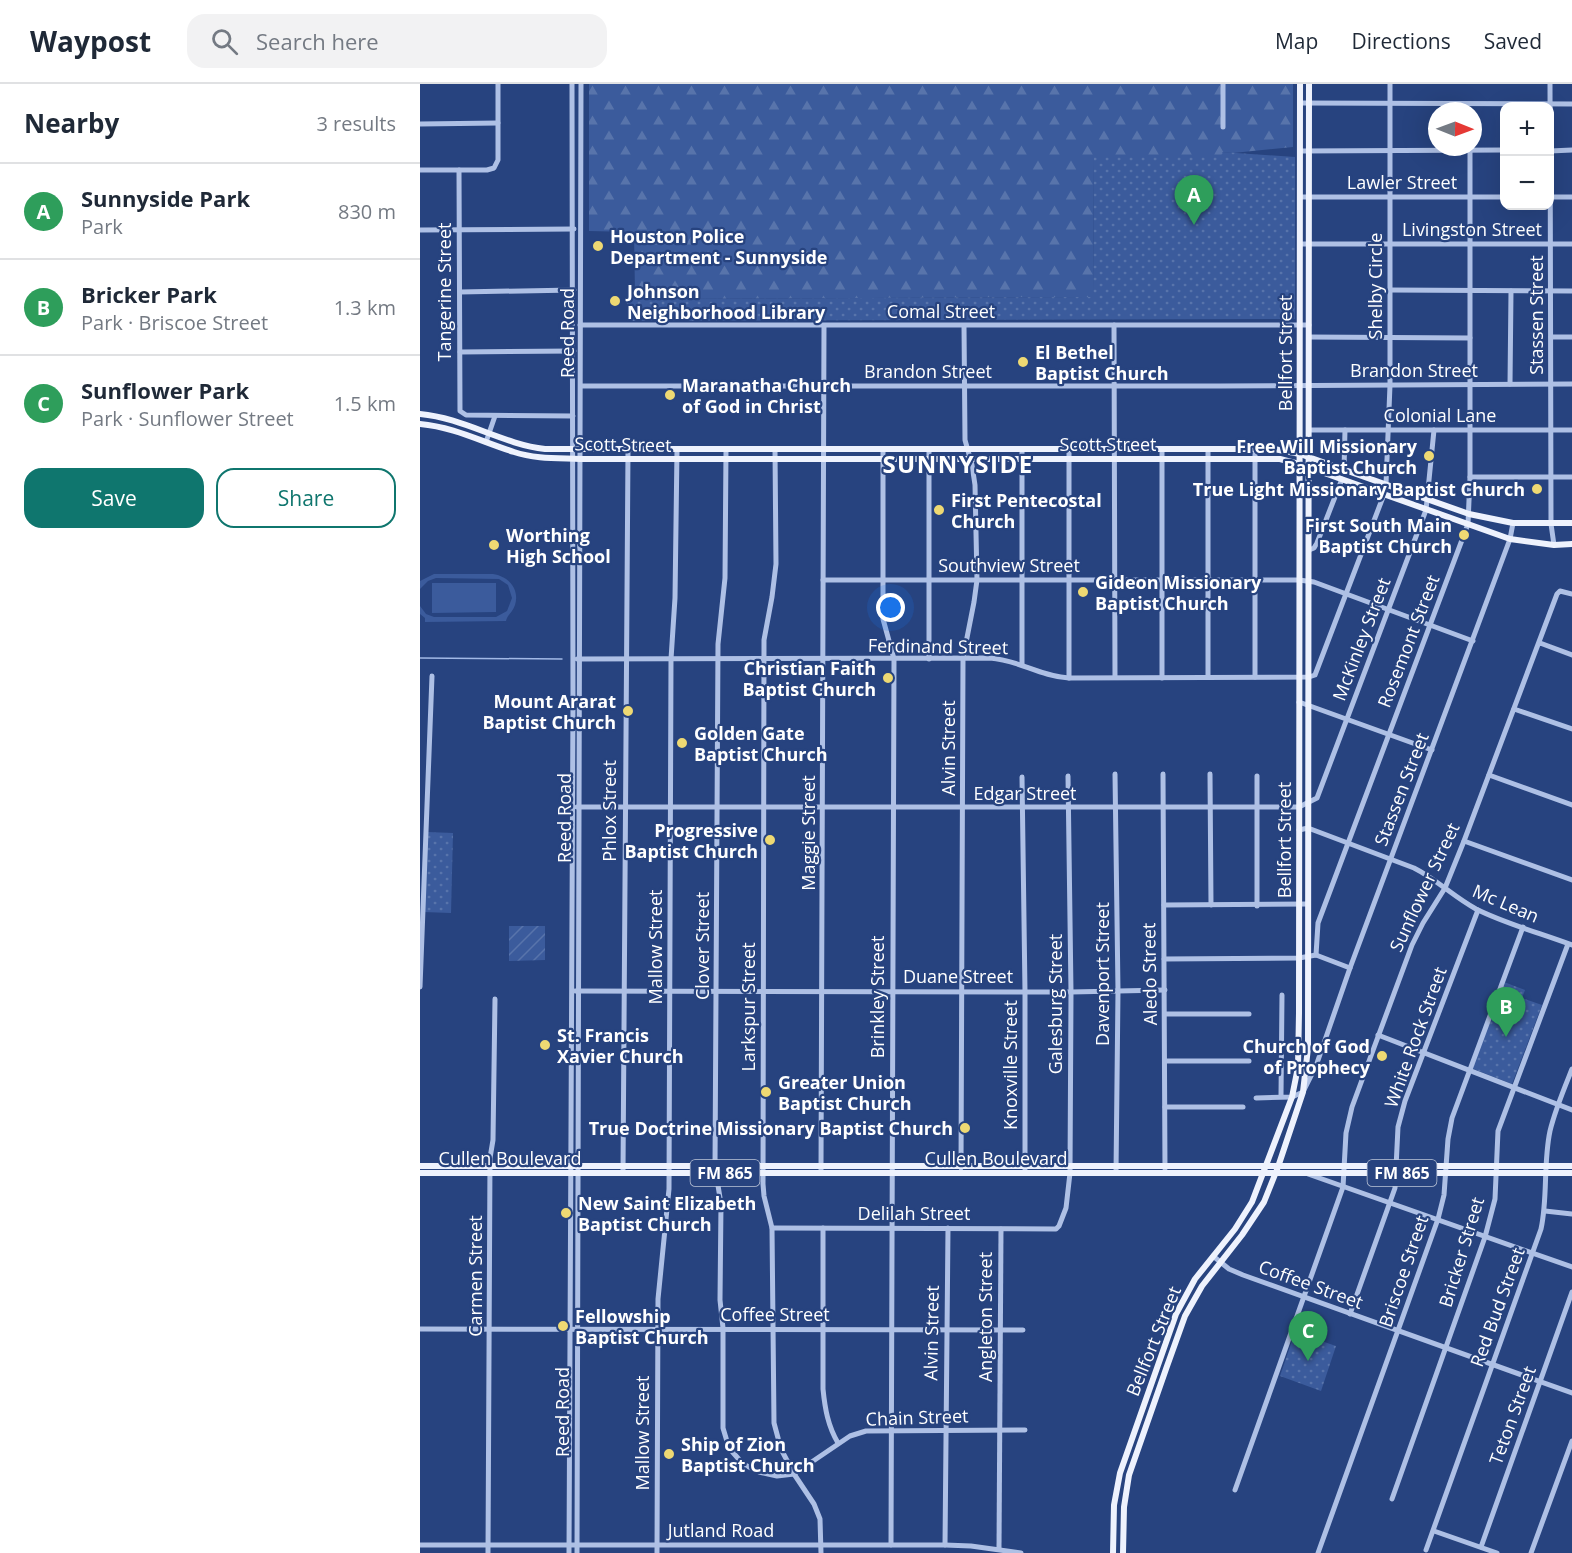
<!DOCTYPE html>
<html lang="en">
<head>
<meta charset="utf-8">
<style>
	body { margin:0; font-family:"Open Sans",sans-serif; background:#f2f2f3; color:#1f2937 }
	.controls { position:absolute; right:18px; top:18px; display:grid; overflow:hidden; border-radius:12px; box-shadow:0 6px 24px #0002 }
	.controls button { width:54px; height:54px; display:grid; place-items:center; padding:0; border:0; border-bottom:2px solid #e0e1e3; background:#fff; color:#1f2937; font:30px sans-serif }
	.compass { position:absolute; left:1008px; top:18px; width:54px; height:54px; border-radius:50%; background:#fff; box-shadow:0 6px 24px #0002; rotate:91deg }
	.you { position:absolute; left:471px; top:524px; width:21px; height:21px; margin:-15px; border:4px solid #fff; border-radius:50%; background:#1a73e8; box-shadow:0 0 0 9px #1a73e833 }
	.badge { display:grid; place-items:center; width:39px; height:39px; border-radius:50%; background:#0f766e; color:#fff; font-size:20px; font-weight:700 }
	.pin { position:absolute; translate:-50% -50px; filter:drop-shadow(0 2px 3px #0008) }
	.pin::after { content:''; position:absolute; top:32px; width:21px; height:18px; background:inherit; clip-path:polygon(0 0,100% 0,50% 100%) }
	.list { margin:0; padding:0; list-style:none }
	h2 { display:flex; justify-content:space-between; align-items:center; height:78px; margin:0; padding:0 24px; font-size:26px }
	h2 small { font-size:20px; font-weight:400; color:#747a83 }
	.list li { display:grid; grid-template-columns:39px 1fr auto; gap:18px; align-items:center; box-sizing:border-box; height:96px; padding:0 24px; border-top:2px solid #e0e1e3 }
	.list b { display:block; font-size:22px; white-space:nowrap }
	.list p { margin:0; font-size:20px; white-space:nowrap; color:#747a83 }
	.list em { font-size:20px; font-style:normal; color:#747a83 }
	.actions { display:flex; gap:12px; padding:18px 24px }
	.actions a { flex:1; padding:14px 0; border:2px solid #0f766e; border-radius:18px; text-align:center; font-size:21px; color:#0f766e }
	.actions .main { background:#0f766e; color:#fff }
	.icon { flex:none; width:33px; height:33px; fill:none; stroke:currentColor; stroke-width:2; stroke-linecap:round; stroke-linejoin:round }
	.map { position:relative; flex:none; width:1152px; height:1469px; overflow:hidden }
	header { display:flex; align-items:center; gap:36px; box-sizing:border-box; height:84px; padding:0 30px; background:#fff; border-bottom:2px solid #e0e1e3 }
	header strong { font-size:28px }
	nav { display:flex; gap:33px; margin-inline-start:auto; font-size:21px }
	.search { width:420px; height:54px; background:#f2f2f3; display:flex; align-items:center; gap:15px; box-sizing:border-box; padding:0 21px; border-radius:18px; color:#747a83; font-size:22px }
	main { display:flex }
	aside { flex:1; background:#fff }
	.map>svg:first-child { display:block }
	.grass { fill:#3b5b9c }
	.forest { fill:url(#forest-firs) }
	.park { fill:url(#park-dots) }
	.garden { fill:url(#garden-furrows) }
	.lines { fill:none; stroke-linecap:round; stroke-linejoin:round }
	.stream { stroke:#a2b9e6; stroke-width:1.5 }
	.minor { stroke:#aec0e5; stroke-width:5 }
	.major { stroke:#eef2fd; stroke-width:6 }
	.poi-dot { fill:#eed973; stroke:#27437f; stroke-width:2 }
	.labels { text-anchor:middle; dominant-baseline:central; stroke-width:4.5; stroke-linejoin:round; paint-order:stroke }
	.shield { fill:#27437f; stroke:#bec7d9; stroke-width:1.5 }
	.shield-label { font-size:16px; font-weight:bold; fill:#fff }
	.street-label { font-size:18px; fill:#fff; stroke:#27437f }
	.poi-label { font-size:18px; font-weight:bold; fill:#fff; stroke:#27437f; text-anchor:start }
	.district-label { font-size:24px; font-weight:bold; letter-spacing:1.5px; fill:#fff; stroke:#27437f }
</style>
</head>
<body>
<header>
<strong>Waypost</strong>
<div class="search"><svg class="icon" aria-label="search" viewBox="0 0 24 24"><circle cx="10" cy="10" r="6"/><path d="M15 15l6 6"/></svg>Search here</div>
<nav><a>Map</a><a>Directions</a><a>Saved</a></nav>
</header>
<main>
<aside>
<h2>Nearby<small>3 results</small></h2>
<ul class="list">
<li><span class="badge" style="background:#2e9e5b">A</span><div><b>Sunnyside Park</b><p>Park</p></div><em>830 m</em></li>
<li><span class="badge" style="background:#2e9e5b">B</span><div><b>Bricker Park</b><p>Park · Briscoe Street</p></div><em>1.3 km</em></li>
<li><span class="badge" style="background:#2e9e5b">C</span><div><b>Sunflower Park</b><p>Park · Sunflower Street</p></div><em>1.5 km</em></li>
</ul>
<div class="actions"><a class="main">Save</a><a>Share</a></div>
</aside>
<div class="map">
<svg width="1152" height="1469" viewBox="0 0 1152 1469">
	<defs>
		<pattern id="forest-firs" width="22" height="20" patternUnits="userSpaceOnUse" patternTransform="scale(1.5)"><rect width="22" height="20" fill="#3b5b9c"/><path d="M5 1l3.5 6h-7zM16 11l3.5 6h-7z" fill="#5874ab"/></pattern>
		<pattern id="park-dots" width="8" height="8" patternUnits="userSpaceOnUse" patternTransform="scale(1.5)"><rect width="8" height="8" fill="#3b5b9c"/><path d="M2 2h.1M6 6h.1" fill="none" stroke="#5874ab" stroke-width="1.8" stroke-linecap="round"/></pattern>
		<pattern id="garden-furrows" width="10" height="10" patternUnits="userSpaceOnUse" patternTransform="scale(1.5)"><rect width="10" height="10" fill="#3b5b9c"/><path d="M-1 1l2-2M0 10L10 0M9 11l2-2" fill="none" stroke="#5874ab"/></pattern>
	</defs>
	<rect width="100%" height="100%" fill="#27437f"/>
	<g class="grass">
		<path d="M14,490H73C88,492 100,505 95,521C93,528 87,531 86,537L5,538V534L0,530V522L6,530L14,533H76L87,527L92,514L88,501L79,495L16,494L8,497L0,505V497Z"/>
		<path d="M12,499H76V528L12,529Z"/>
	</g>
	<path class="forest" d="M169,0H873V63L813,69L802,68V73H674L673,213L231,215L215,208L214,148L169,147Z"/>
	<g class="park">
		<path d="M802,68L875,73V235L207,237V209L215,208L231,215L673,213L674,73H801Z"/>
		<path d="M7,748L33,749L31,829L4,828Z"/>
		<path d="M1084,898L1105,906L1102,914L1122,921L1092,1000L1051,984Z"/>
		<path d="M875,1248L916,1262L901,1307L860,1292Z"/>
	</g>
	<path class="garden" d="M89,842H125V876L89,877Z"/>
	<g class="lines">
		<path class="stream" d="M0,574L142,575"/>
		<g class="minor">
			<path d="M803,0V43"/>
			<path d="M1130,0L1131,440L1134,461"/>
			<path d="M880,19L1152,20"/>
			<path d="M0,40L78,39"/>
			<path d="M880,67L1084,66"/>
			<path d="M1130,67L1152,66"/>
			<path d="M0,86H67L74,84L78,76V0"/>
			<path d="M39,86L40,327L46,331L153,332"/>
			<path d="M880,113H1084"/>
			<path d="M1130,113H1152"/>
			<path d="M0,146L154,145"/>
			<path d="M880,160H1152"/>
			<path d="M970,206L1152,207"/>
			<path d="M40,208L154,206"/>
			<path d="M160,241H889"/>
			<path d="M694,241L695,593"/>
			<path d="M889,253L1050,254"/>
			<path d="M1131,253H1152"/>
			<path d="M40,268L154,267"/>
			<path d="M1090,300L1091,207"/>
			<path d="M161,302H800L1152,300"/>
			<path d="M889,346H1152"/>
			<path d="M66,358L75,332"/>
			<path d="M649,365V594"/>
			<path d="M788,365V593"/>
			<path d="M835,365V593"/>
			<path d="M306,366L305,494L298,560L295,1083L301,1120L300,1216L303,1244V1344L309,1364L323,1380L339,1388L357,1392L374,1390L430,1352L446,1347L605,1346"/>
			<path d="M355,366L356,480L352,513L344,556L343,1100L344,1112L352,1144L354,1339L361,1365L374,1390L394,1420L400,1435L401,1469"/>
			<path d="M463,366V535L474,575L471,1461"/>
			<path d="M924,386L925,346"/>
			<path d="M1050,393H1152"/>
			<path d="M889,466L894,464L897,459L922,395"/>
			<path d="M403,496H879L894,498L1053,557"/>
			<path d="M1120,559L1152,571"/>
			<path d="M157,575L570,574C599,576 619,592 649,594L889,593L895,591L963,413L966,400L970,301V0"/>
			<path d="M509,575V365"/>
			<path d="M602,580V365"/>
			<path d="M742,594V365"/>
			<path d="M879,618L1012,666"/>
			<path d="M1094,625L1152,645"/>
			<path d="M695,690L698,907L696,1089"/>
			<path d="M743,690L745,1085"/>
			<path d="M790,690L791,821"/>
			<path d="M1069,691L1152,721"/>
			<path d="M602,693L605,908V1085"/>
			<path d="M157,723H879L897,714L1006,426L1014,346"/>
			<path d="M879,746L888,744L994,784C1016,795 1034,813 1056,825C1086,840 1120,849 1152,861"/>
			<path d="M1044,757L1152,796"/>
			<path d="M744,821L888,820"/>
			<path d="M837,822V692"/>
			<path d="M896,871L898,839L1048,440L1050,393V63"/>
			<path d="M744,875L879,874L896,871L930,884"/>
			<path d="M0,903L12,592"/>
			<path d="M155,907L651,908L745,906"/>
			<path d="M745,930H829"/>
			<path d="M958,951L1152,1026"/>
			<path d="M745,977H829"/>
			<path d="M861,1012L862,911"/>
			<path d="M836,1014L872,1013L883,1008L896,982L930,884L1090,455L1093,439"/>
			<path d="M745,1023H823"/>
			<path d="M541,1084L543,574L554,518L557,496L555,401L552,381L545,356L544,242"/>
			<path d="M401,1086L404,242"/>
			<path d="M203,1089L208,366"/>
			<path d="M888,1090L1152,1183"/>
			<path d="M1125,1127L1152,1130"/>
			<path d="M352,1144L636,1145L639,1142L646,1124L650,1089L651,908L648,692"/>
			<path d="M403,1144V1305C405,1325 408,1342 418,1359"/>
			<path d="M793,1172L809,1185L823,1191L1152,1309"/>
			<path d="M930,1230L975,1104L978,1043L985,1017L1058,826"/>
			<path d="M0,1245L603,1246"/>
			<path d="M815,1406L923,1103L926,1049L932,1023L992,861L1003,839L1025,804L1044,757L1137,510L1140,507L1152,510"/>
			<path d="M972,1415L1065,1153L1075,1115L1078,1047L1148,860"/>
			<path d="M1014,1447L1077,1469"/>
			<path d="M0,1461H525L551,1462L601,1469"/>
			<path d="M525,1461L528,1144"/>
			<path d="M1061,1463L1152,1208"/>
			<path d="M579,1465L581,1145"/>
			<path d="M1006,1466L1121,1145C1128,1113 1123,1080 1130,1047C1135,1026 1144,1005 1152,985"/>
			<path d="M68,1469L70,1074L73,1056L75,915"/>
			<path d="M149,1469L153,618L152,0"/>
			<path d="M157,1469L161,0"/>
			<path d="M237,1469L238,1215L249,1105L251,575L255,514L257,366"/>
			<path d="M898,1469L1018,1135L1024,1111L1028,1055L1032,1034L1103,843"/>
			<path d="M1111,1469L1152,1357"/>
		</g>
		<g class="major">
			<path d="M0,330C44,334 82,360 125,365H854L880,370L1049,430L1093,439H1152"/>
			<path d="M0,340C34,343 62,358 94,368C115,375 138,374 160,375H860L879,380L1090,455L1134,461L1152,460"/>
			<path d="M0,1082H1152"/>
			<path d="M0,1089H1152"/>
			<path d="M693,1469L694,1421L700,1389L756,1230L775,1195L815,1145L832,1118L872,1013L878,983L879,929L880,0"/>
			<path d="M703,1469L704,1423L709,1391L746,1285L765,1232L782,1202L822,1151L844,1118L858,1083L883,1008L888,964L889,0"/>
		</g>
	</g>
	<g class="poi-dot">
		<circle cx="178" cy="162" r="6"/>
		<circle cx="195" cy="217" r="6"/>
		<circle cx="603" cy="278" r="6"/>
		<circle cx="250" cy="311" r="6"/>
		<circle cx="1009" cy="372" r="6"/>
		<circle cx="1117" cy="405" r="6"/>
		<circle cx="519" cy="426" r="6"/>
		<circle cx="1044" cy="451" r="6"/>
		<circle cx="74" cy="461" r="6"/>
		<circle cx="663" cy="508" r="6"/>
		<circle cx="468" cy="594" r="6"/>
		<circle cx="208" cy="627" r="6"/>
		<circle cx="262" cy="659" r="6"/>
		<circle cx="350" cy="756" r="6"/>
		<circle cx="125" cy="961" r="6"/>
		<circle cx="962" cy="972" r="6"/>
		<circle cx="346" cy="1008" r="6"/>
		<circle cx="545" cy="1044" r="6"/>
		<circle cx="146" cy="1129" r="6"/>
		<circle cx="143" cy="1242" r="6"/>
		<circle cx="249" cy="1370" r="6"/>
	</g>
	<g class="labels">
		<g class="shield">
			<rect x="270.5" y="1076" width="69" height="26" rx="4.5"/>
			<rect x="947.5" y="1076" width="69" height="26" rx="4.5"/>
		</g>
		<g class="shield-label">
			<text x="305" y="1089">FM 865</text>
			<text x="982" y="1089">FM 865</text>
		</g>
		<g class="street-label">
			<text x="982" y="98">Lawler Street</text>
			<text x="1052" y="145">Livingston Street</text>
			<text transform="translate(955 202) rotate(-90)">Shelby Circle</text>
			<text transform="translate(24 208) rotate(-90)">Tangerine Street</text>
			<text x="521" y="227">Comal Street</text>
			<text transform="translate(1116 231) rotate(-90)">Stassen Street</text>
			<text transform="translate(147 249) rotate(-90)">Reed Road</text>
			<text transform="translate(865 269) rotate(-90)">Bellfort Street</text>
			<text x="994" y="286">Brandon Street</text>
			<text x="508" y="287">Brandon Street</text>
			<text x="1020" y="331">Colonial Lane</text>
			<text transform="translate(203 360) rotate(1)">Scott Street</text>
			<text x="688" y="360">Scott Street</text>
			<text x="589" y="481">Southview Street</text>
			<text transform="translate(941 555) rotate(-69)">McKinley Street</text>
			<text transform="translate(988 557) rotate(-69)">Rosemont Street</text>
			<text transform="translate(518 562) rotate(1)">Ferdinand Street</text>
			<text transform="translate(528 664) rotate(-90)">Alvin Street</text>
			<text transform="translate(981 705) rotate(-69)">Stassen Street</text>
			<text x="605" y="709">Edgar Street</text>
			<text transform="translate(189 727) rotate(-90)">Phlox Street</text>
			<text transform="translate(144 734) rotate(-90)">Reed Road</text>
			<text transform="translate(388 749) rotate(-90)">Maggie Street</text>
			<text transform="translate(864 756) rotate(-90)">Bellfort Street</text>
			<text transform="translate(1004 803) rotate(-65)">Sunflower Street</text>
			<text transform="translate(1086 819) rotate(23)">Mc Lean</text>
			<text transform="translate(282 862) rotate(-90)">Clover Street</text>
			<text transform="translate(235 863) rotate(-90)">Mallow Street</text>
			<text transform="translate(682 890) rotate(-90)">Davenport Street</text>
			<text transform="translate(729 890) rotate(-91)">Aledo Street</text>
			<text x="538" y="892">Duane Street</text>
			<text transform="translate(457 913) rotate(-90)">Brinkley Street</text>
			<text transform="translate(635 920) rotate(-90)">Galesburg Street</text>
			<text transform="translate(328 923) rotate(-90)">Larkspur Street</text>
			<text transform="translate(995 953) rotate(-70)">White Rock Street</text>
			<text transform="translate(590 981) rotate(-90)">Knoxville Street</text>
			<text x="90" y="1074">Cullen Boulevard</text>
			<text x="576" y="1074">Cullen Boulevard</text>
			<text x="494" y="1129">Delilah Street</text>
			<text transform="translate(1041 1168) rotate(-73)">Bricker Street</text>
			<text transform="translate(983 1187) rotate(-71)">Briscoe Street</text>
			<text transform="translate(55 1192) rotate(-90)">Carmen Street</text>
			<text transform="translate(891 1200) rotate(20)">Coffee Street</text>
			<text transform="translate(1077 1223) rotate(-70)">Red Bud Street</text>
			<text x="355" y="1230">Coffee Street</text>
			<text transform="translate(565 1233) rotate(-90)">Angleton Street</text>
			<text transform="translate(511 1249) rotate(-89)">Alvin Street</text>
			<text transform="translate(733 1257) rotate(-68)">Bellfort Street</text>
			<text transform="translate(142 1328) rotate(-90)">Reed Road</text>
			<text transform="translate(1092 1331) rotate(-70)">Teton Street</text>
			<text transform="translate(497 1333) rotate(-2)">Chain Street</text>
			<text transform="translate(222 1349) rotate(-90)">Mallow Street</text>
			<text x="301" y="1446">Jutland Road</text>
		</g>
		<g class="poi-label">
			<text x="190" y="152">Houston Police<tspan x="190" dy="21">Department - Sunnyside</tspan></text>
			<text x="207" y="207">Johnson<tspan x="207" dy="21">Neighborhood Library</tspan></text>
			<text x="615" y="268">El Bethel<tspan x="615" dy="21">Baptist Church</tspan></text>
			<text x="262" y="301">Maranatha Church<tspan x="262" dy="21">of God in Christ</tspan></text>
			<text x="997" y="362" text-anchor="end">Free Will Missionary<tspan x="997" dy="21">Baptist Church</tspan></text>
			<text x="1105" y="405" text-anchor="end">True Light Missionary Baptist Church</text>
			<text x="531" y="416">First Pentecostal<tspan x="531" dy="21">Church</tspan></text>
			<text x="1032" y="441" text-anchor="end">First South Main<tspan x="1032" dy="21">Baptist Church</tspan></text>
			<text x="86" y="451">Worthing<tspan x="86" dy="21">High School</tspan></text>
			<text x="675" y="498">Gideon Missionary<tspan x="675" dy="21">Baptist Church</tspan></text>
			<text x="456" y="584" text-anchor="end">Christian Faith<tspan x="456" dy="21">Baptist Church</tspan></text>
			<text x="196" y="617" text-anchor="end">Mount Ararat<tspan x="196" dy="21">Baptist Church</tspan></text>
			<text x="274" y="649">Golden Gate<tspan x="274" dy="21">Baptist Church</tspan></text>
			<text x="338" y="746" text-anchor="end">Progressive<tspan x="338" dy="21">Baptist Church</tspan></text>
			<text x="137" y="951">St. Francis<tspan x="137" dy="21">Xavier Church</tspan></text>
			<text x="950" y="962" text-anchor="end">Church of God<tspan x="950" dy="21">of Prophecy</tspan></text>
			<text x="358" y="998">Greater Union<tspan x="358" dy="21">Baptist Church</tspan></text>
			<text x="533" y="1044" text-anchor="end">True Doctrine Missionary Baptist Church</text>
			<text x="158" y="1119">New Saint Elizabeth<tspan x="158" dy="21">Baptist Church</tspan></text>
			<text x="155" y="1232">Fellowship<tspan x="155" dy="21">Baptist Church</tspan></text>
			<text x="261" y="1360">Ship of Zion<tspan x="261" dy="21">Baptist Church</tspan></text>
		</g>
		<g class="district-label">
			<text x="538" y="379">SUNNYSIDE</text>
		</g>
	</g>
</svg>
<div class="controls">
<button>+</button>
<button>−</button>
</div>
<svg class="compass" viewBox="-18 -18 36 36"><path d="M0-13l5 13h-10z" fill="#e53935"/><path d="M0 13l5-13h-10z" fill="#747a83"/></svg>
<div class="you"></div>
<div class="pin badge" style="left:774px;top:141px;background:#2e9e5b">A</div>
<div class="pin badge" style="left:1086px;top:953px;background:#2e9e5b">B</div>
<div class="pin badge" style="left:888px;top:1277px;background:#2e9e5b">C</div>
</div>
</main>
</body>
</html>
